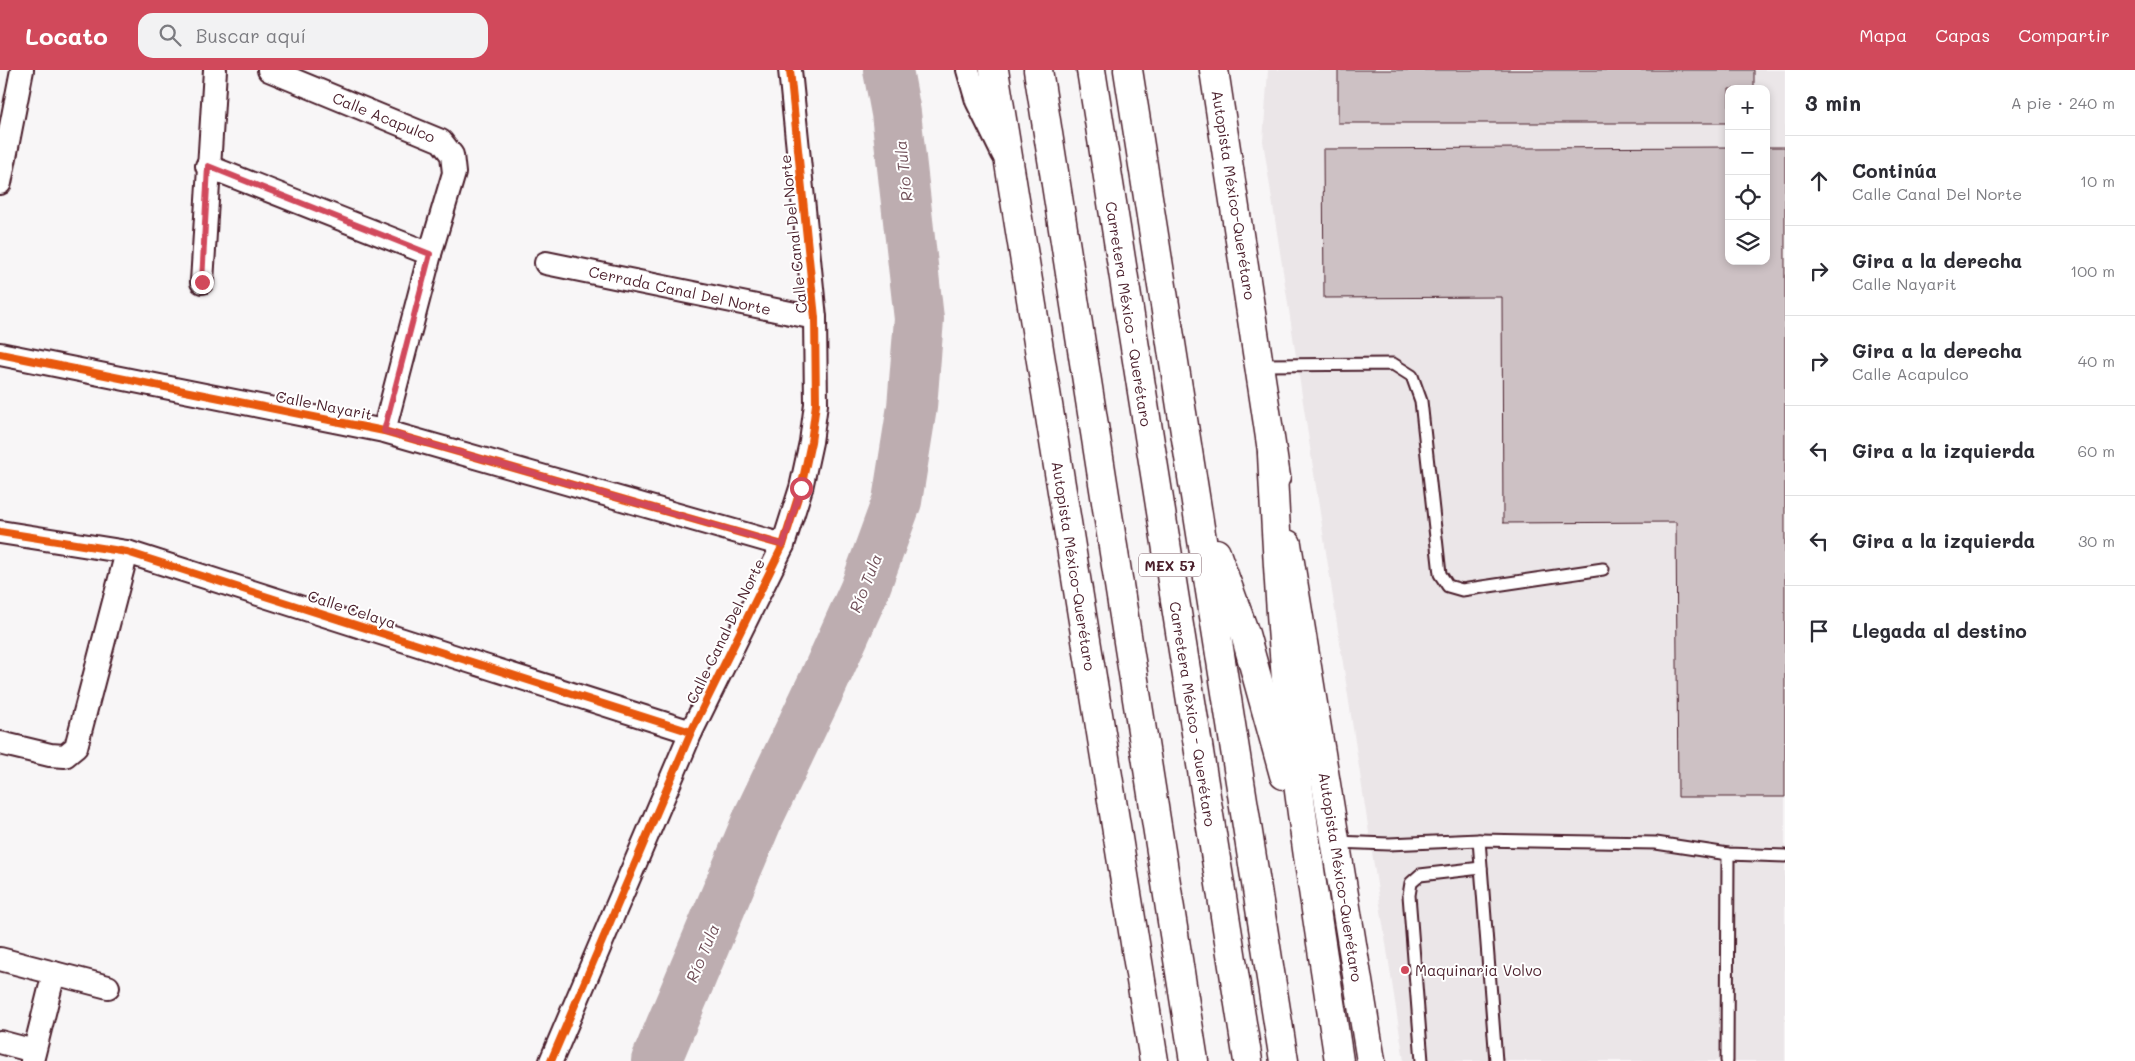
<!DOCTYPE html>
<html lang="es">
<head>
<meta charset="utf-8">
<style>
	body { margin:0; font-family:Mali,sans-serif; background:#f2f2f3; color:#2b2b33 }
	.controls { position:absolute; right:15px; top:15px; display:grid; overflow:hidden; border-radius:10px; box-shadow:0 2px 8px #0003 }
	.controls button { width:45px; height:45px; display:grid; place-items:center; padding:0; border:0; border-bottom:1px solid #e1e1e2; background:#fff; color:#2b2b33; font:25px sans-serif }
	.stop { position:absolute; width:15px; height:15px; margin:-11px; border:4px solid #d1495b; border-radius:50%; background:#fff }
	.stop.end { background:#d1495b; border-color:#fff; box-shadow:0 1px 5px #0008 }
	.list { margin:0; padding:0; list-style:none }
	h2 { display:flex; justify-content:space-between; align-items:center; height:65px; margin:0; padding:0 20px; font-size:21px }
	h2 small { font-size:16px; font-weight:400; color:#7c7c81 }
	.list li { display:grid; grid-template-columns:32px 1fr auto; gap:15px; align-items:center; box-sizing:border-box; height:90px; padding:0 20px; border-top:1px solid #e1e1e2 }
	.list b { display:block; font-size:19px; white-space:nowrap }
	.list p { margin:0; font-size:16px; white-space:nowrap; color:#7c7c81 }
	.list em { font-size:16px; font-style:normal; color:#7c7c81 }
	.icon { flex:none; width:28px; height:28px; fill:none; stroke:currentColor; stroke-width:2; stroke-linecap:round; stroke-linejoin:round }
	.map { position:relative; flex:none; width:1785px; height:991px; overflow:hidden }
	header { display:flex; align-items:center; gap:30px; box-sizing:border-box; height:70px; padding:0 25px; background:#d1495b; color:#fff }
	header strong { font-size:24px }
	nav { display:flex; gap:28px; margin-inline-start:auto; font-size:18px }
	.search { width:350px; height:45px; background:#f2f2f3; display:flex; align-items:center; gap:12px; box-sizing:border-box; padding:0 18px; border-radius:15px; color:#7c7c81; font-size:19px }
	main { display:flex }
	aside { flex:1; background:#fff }
	.map>svg:first-child { display:block }
	.built { fill:#ebe6e8; fill-rule:evenodd }
	.lines { fill:none; stroke-linecap:round; stroke-linejoin:round }
	.river { stroke:#bdadb0; stroke-width:50 }
	.building { fill:#cdc1c4; stroke:#4a1f2b }
	.lane-casing { stroke:#4a1f2b; stroke-width:15 }
	.street-casing { stroke:#4a1f2b; stroke-width:26 }
	.primary-casing { stroke:#4a1f2b; stroke-width:31 }
	.highway-casing { stroke:#4a1f2b; stroke-width:31 }
	.lane { stroke:#fff; stroke-width:11 }
	.street { stroke:#fff; stroke-width:22 }
	.primary { stroke:#fff; stroke-width:28 }
	.highway { stroke:#fff; stroke-width:28 }
	.cycleway-casing { stroke:#fff; stroke-width:11 }
	.cycleway { stroke:#e8590c; stroke-width:8 }
	.route { stroke:#d1495b; stroke-width:6 }
	.poi-dot { fill:#d1495b; stroke:#fff; stroke-width:2 }
	.labels { text-anchor:middle; dominant-baseline:central; stroke-width:4; stroke-linejoin:round; paint-order:stroke }
	.shield { fill:#fff; stroke:#80626b; stroke-width:1 }
	.shield-label { font-size:14px; font-weight:bold; fill:#4a1f2b }
	.street-label { font-size:15px; fill:#4a1f2b; stroke:#fff }
	.poi-label { font-size:15px; fill:#4a1f2b; stroke:#fff; text-anchor:start }
	.water-label { font-size:16px; font-style:italic; fill:#72515a; stroke:#fff }
</style>
</head>
<body>
<header>
<strong>Locato</strong>
<div class="search"><svg class="icon" aria-label="search" viewBox="0 0 24 24"><circle cx="10" cy="10" r="6"/><path d="M15 15l6 6"/></svg>Buscar aquí</div>
<nav><a>Mapa</a><a>Capas</a><a>Compartir</a></nav>
</header>
<main>
<div class="map">
<svg width="1785" height="991" viewBox="0 0 1785 991">
	<rect width="100%" height="100%" fill="#f8f6f7"/>
	<filter id="ink" filterUnits="userSpaceOnUse"><feTurbulence type="fractalNoise" baseFrequency=".02" numOctaves="2"/><feDisplacementMap in="SourceGraphic" scale="10" xChannelSelector="R" yChannelSelector="G"/><feConvolveMatrix kernelMatrix="1 2 1 2 8 2 1 2 1" color-interpolation-filters="sRGB"/></filter>
	<g filter="url(#ink)">
		<path class="built" d="M1268,0H1785V991H1404L1263,71ZM1729,19H1766V191H1729Z"/>
		<g class="lines">
			<path class="river" d="M656,991L759,746L824,610L864,521L897,431L912,337L919,249L896,43L888,0"/>
		</g>
		<g class="building">
			<path d="M1338,0H1754V19H1729V53H1338Z"/>
			<path d="M1729,77V191H1766V77H1785V727H1678L1676,452L1503,453L1502,227L1324,228L1323,79Z"/>
		</g>
		<g class="lines">
			<g class="lane-casing">
				<g id="lane">
					<path d="M1259,295L1393,294L1412,306L1421,331L1440,504L1448,516L1462,520L1603,499"/>
					<path d="M1479,770L1496,991"/>
					<path d="M1335,772L1389,774L1479,770L1656,773L1728,784L1785,786"/>
					<path d="M1422,991L1409,825L1411,813L1420,805L1481,798"/>
					<path d="M1727,991L1728,784"/>
				</g>
			</g>
			<g class="street-casing">
				<g id="street">
					<path d="M269,0L441,71L452,85L454,103L430,184L384,361"/>
					<path d="M968,0L977,31L1003,84"/>
					<path d="M207,96L430,184"/>
					<path d="M0,113L22,0"/>
					<path d="M546,193L815,248"/>
					<path d="M202,212L215,0"/>
					<path d="M0,284L384,361L783,475"/>
					<path d="M0,462L127,482L691,662"/>
					<path d="M0,673L50,685L65,686L76,677L127,482"/>
					<path d="M0,889L108,917"/>
					<path d="M0,972L34,981"/>
					<path d="M32,991L54,903"/>
					<path d="M551,991L691,662L783,475L801,418L811,372L816,334L815,248L790,0"/>
				</g>
			</g>
			<g class="primary-casing">
				<g id="primary">
					<path d="M994,0L1154,991"/>
					<path d="M1214,0L1276,407"/>
					<path d="M1287,474L1371,991"/>
				</g>
			</g>
			<g class="highway-casing">
				<g id="highway">
					<path d="M1038,0L1194,991"/>
					<path d="M1091,0L1248,991"/>
					<path d="M1128,0L1284,991"/>
					<path d="M1272,384C1276,466 1280,549 1288,630C1301,751 1321,871 1339,991"/>
					<path d="M1216,483L1245,564L1284,705"/>
				</g>
			</g>
			<use href="#lane" class="lane"/>
			<use href="#street" class="street"/>
			<use href="#primary" class="primary"/>
			<use href="#highway" class="highway"/>
			<g class="cycleway-casing">
				<g id="cycleway">
					<path d="M0,284L384,361L783,475"/>
					<path d="M0,462L127,482L691,662"/>
					<path d="M551,991L691,662L783,475L801,418L811,372L816,334L815,248L790,0"/>
				</g>
			</g>
			<use href="#cycleway" class="cycleway"/>
		</g>
	</g>
	<g class="lines" filter="url(#ink)">
		<path class="route" d="M202,212L208,96L430,184L384,361L783,475L801,418"/>
	</g>
	<circle class="poi-dot" cx="1405" cy="900" r="5"/>
	<g class="labels">
		<rect class="shield" x="1139" y="483.5" width="62" height="23" rx="4"/>
		<g class="shield-label">
			<text x="1170" y="495">MEX 57</text>
		</g>
		<g class="street-label">
			<text transform="translate(384 47) rotate(22)">Calle Acapulco</text>
			<text transform="translate(1234 125) rotate(81)">Autopista México-Querétaro</text>
			<text transform="translate(793 164) rotate(-96)">Calle Canal Del Norte</text>
			<text transform="translate(680 220) rotate(12)">Cerrada Canal Del Norte</text>
			<text transform="translate(1129 244) rotate(81)">Carretera México - Querétaro</text>
			<text transform="translate(324 335) rotate(11)">Calle Nayarit</text>
			<text transform="translate(1074 496) rotate(81)">Autopista México-Querétaro</text>
			<text transform="translate(352 539) rotate(18)">Calle Celaya</text>
			<text transform="translate(725 561) rotate(-64)">Calle Canal Del Norte</text>
			<text transform="translate(1193 644) rotate(81)">Carretera México - Querétaro</text>
			<text transform="translate(1341 807) rotate(81)">Autopista México-Querétaro</text>
		</g>
		<g class="poi-label">
			<text x="1415" y="900">Maquinaria Volvo</text>
		</g>
		<g class="water-label">
			<text transform="translate(903 101) rotate(-96)">Río Tula</text>
			<text transform="translate(865 513) rotate(-68)">Río Tula</text>
			<text transform="translate(702 883) rotate(-67)">Río Tula</text>
		</g>
	</g>
</svg>
<div class="controls">
<button>+</button>
<button>−</button>
<button><svg class="icon" aria-label="locate" viewBox="0 0 24 24"><circle cx="12" cy="12" r="6"/><path d="M12 2v4M12 18v4M2 12h4M18 12h4"/></svg></button>
<button><svg class="icon" aria-label="layers" viewBox="0 0 24 24"><path d="M12 4l9 5-9 5-9-5zM3 14l9 5 9-5"/></svg></button>
</div>
<div class="stop" style="left:801px;top:418px"></div>
<div class="stop end" style="left:202px;top:212px"></div>
</div>
<aside>
<h2>3 min<small>A pie · 240 m</small></h2>
<ul class="list">
<li><svg class="icon" aria-label="ahead" viewBox="0 0 24 24"><path d="M12 20V5M6 11l6-6 6 6"/></svg><div><b>Continúa</b><p>Calle Canal Del Norte</p></div><em>10 m</em></li>
<li><svg class="icon" aria-label="right" viewBox="0 0 24 24"><path d="M7 20v-9h11M14 6l5 5-5 5"/></svg><div><b>Gira a la derecha</b><p>Calle Nayarit</p></div><em>100 m</em></li>
<li><svg class="icon" aria-label="right" viewBox="0 0 24 24"><path d="M7 20v-9h11M14 6l5 5-5 5"/></svg><div><b>Gira a la derecha</b><p>Calle Acapulco</p></div><em>40 m</em></li>
<li><svg class="icon" aria-label="left" viewBox="0 0 24 24"><path d="M17 20v-9H6M10 6l-5 5 5 5"/></svg><div><b>Gira a la izquierda</b></div><em>60 m</em></li>
<li><svg class="icon" aria-label="left" viewBox="0 0 24 24"><path d="M17 20v-9H6M10 6l-5 5 5 5"/></svg><div><b>Gira a la izquierda</b></div><em>30 m</em></li>
<li><svg class="icon" aria-label="arrive" viewBox="0 0 24 24"><path d="M6 21V4h12l-3 4 3 4H6"/></svg><div><b>Llegada al destino</b></div></li>
</ul>
</aside>
</main>
</body>
</html>
